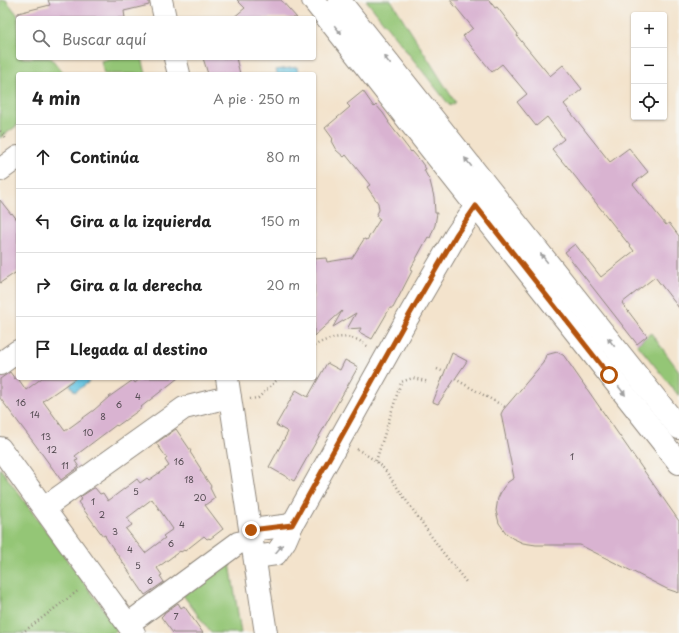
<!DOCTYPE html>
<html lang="es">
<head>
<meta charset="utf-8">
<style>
	body { margin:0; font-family:"Playpen Sans",sans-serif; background:#f2f2f2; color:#222 }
	.controls { position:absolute; right:12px; top:12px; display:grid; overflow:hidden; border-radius:4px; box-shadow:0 1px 3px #0004 }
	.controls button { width:36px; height:36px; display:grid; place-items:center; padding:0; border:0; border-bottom:1px solid #e0e0e0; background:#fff; color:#222; font:20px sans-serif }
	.stop { position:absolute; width:12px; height:12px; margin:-9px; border:3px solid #b45309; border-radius:50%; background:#fff }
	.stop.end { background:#b45309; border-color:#fff; box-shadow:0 1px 4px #0008 }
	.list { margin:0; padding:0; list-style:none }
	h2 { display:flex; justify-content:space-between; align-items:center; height:52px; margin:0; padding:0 16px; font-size:17px }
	h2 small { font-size:13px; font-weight:400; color:#767676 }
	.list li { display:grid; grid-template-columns:26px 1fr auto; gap:12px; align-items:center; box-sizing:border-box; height:64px; padding:0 16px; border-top:1px solid #e0e0e0 }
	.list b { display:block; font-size:15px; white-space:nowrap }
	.list em { font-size:13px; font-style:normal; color:#767676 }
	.icon { flex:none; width:22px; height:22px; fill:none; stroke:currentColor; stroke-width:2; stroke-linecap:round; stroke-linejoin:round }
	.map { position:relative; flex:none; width:679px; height:633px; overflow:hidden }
	.search { position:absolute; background:#fff; box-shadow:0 1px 3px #0004; left:16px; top:16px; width:300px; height:44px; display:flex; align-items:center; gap:10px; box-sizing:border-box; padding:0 14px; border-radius:4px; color:#767676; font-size:15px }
	.panel { position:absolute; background:#fff; box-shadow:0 1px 3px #0004; left:16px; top:72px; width:300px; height:308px; border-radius:4px }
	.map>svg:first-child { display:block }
	.green { fill:#94c676; stroke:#607850 }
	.water { fill:#63c3e1; stroke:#477786 }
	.building { fill:#d9b3d1; fill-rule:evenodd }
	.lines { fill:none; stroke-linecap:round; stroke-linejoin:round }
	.minor-casing { stroke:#8f877c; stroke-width:24 }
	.major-casing { stroke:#8f877c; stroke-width:24 }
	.path { stroke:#8f877c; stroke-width:2.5; stroke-dasharray:1 3; stroke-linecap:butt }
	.minor { stroke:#fff; stroke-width:22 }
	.major { stroke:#fff; stroke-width:22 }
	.oneway { fill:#a0a0a0 }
	.route { stroke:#b45309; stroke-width:5 }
	.labels { text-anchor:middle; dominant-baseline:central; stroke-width:3; stroke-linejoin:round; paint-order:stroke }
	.number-label { font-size:9px; fill:#564d54 }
</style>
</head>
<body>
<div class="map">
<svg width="679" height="633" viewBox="0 0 679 633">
	<rect width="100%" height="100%" fill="#f6f6f2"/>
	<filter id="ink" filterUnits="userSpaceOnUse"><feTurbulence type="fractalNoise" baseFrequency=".025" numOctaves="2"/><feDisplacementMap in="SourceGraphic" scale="8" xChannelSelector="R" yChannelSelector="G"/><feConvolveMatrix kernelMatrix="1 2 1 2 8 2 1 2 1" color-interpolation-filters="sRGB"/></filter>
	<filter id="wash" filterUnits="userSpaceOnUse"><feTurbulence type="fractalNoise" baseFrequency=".012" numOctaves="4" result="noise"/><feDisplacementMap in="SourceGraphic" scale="16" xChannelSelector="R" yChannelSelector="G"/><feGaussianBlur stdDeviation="0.9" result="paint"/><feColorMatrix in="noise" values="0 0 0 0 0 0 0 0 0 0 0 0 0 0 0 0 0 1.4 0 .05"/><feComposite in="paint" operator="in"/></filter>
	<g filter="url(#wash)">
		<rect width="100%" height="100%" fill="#f3e3cc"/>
		<g class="green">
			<path d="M0,0H6L20,18H18V58H51L64,74H18V125L0,138Z"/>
			<path d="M366,0H391L455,102L450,106Z"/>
			<path d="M112,58H142L146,74H104L101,61Z"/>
			<path d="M651,333L679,371V396L637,344Z"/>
			<path d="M0,468L118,629L113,633H0Z"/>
			<path d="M230,563L241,633H211L183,595Z"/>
		</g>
		<g class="water">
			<path d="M297,67L298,74H277L276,70Z"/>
			<path d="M79,378H86L89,382L75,392L70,385Z"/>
		</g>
		<g id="blocks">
			<g class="building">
				<path d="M48,0H149V5L124,11L125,18H18V13L50,5Z"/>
				<path d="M237,0H281L297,18H233L245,8Z"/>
				<path d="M450,0H489L495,8L497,7L518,34L517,36L550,76L563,65L582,89L564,104L610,162L629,148L648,172L633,184L666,225L669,223L679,236V308L655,277L622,303L647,336L637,344L565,252L575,244L601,277L634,251L566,165V166L552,149L564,139L547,117L536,126L517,102L527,94L502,64L492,72L463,36L473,28Z"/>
				<path d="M203,58H236L240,74H208Z"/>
				<path d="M363,91L374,107L376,105L383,113L389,122H388L411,152L412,151L419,159L426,169L424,170L430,181L434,197L435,213H437L435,225L430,238L428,237L410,270L412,271L393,308H390L372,339L359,332L361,328L347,329L356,313L333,327L342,311L314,336V259L326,258L327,262L352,258L364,239L367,240L380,219L376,216L379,210L378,203L367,187L370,185L346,155L344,157L336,150L331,141L333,139L325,128L350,107L347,104Z"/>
				<path d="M0,200L11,214L12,213L18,221V271L0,283Z"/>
				<path d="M557,352L563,355L564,356L679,521V593L667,589L580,545H536L523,543L512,538L506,533L499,523L496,511L498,498L503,488L508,482L514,478L501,414L503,410L543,363L546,355Z"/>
				<path d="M452,353L467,361L438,404L433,402Z"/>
				<path d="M345,360L358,367L294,481L269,467L288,432L276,425L296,390L308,397L327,363L340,370Z"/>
				<path d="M10,372L15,379L17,377L26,390L42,378H76L43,401L65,431L94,410L109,397L133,380L135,383L141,378H178L141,407L142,408L117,426L116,425L75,456L78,460L75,461L79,467L61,480L34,443L0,398V379Z"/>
				<path d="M176,429L191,451L190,452L201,469L200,470L211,486L210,488L215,498L205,505L223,529L210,539L209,538L207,539L204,536L185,551L184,550L181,552L180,551L157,568L162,575L160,576L164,582L145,595L106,538L105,535L103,536L78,502L82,499L80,497L94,488H95L100,494L103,493L108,501L137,479L140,483L147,478L149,480L169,466L165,460L167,458L156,443ZM152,499L173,529L163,536L165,538L145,553L126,529L132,525L127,518Z"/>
				<path d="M178,603L181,608L184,606L203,633H173L161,617L164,614V613Z"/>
			</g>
		</g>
	</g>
	<g filter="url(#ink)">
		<use href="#blocks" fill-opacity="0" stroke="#8f877c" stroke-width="1"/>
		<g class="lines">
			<g class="minor-casing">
				<g id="minor">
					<path d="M161,0L165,18"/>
					<path d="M175,58L179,74"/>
					<path d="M0,170L18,157"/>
					<path d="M0,364L18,351"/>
					<path d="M227,378L266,633"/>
					<path d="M0,448L134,633"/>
					<path d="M44,508L184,408L216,400L230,398"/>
					<path d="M251,530L292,525"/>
					<path d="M255,557L276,554L285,541L292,525L407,319L456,235L476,206"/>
					<path d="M128,624L238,543L252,541"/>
				</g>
			</g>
			<g class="major-casing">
				<g id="major">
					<path d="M313,0L679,463"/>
					<path d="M339,0L679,428"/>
				</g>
			</g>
			<g class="path">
				<path d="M0,131L7,140"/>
				<path d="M314,346C327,338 343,334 358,340C362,342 365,345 369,347"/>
				<path d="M437,369L444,372"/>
				<path d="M455,379L505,407"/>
				<path d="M250,399L258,398L279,378"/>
				<path d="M357,449L376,461L385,470L441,550L466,582"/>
				<path d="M376,461L401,382L413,378L429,382"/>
				<path d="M22,633L79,590"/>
			</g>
			<use href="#minor" class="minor"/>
			<use href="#major" class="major"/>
		</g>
		<defs><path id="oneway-solid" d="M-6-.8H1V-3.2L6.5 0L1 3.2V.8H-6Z"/></defs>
		<g class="oneway">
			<use href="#oneway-solid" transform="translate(338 30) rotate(51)"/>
			<use href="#oneway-solid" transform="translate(387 60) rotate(-128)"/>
			<use href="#oneway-solid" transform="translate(468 162) rotate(-128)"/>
			<use href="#oneway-solid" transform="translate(544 258) rotate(-129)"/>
			<use href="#oneway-solid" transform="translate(611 342) rotate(-128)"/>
			<use href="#oneway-solid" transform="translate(622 391) rotate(52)"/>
			<use href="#oneway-solid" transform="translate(279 549) rotate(-50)"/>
		</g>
	</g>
	<g class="lines" filter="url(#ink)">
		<path class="route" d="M251,530L292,525L407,319L456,235L476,206L609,375"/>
	</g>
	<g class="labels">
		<g class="number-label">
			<text x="138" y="396">4</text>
			<text x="21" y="402">16</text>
			<text x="119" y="404">6</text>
			<text x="35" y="414">14</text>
			<text x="103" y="416">8</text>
			<text x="88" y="432">10</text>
			<text x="46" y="436">13</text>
			<text x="52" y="449">12</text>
			<text x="572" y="456">1</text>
			<text x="179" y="461">16</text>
			<text x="65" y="465">11</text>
			<text x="189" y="479">18</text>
			<text x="136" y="491">5</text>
			<text x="200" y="497">20</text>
			<text x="93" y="501">1</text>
			<text x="102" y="514">2</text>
			<text x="182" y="524">4</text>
			<text x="115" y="531">3</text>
			<text x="171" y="543">6</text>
			<text x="130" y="549">4</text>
			<text x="138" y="565">5</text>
			<text x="150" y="580">6</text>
			<text x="176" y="616">7</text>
		</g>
	</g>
</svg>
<div class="controls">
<button>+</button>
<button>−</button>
<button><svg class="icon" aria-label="locate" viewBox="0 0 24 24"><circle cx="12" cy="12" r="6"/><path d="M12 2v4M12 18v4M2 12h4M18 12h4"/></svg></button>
</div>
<div class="stop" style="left:609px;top:375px"></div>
<div class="stop end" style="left:251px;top:530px"></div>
<div class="search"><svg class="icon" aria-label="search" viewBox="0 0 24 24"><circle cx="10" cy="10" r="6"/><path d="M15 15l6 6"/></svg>Buscar aquí</div>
<section class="panel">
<h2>4 min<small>A pie · 250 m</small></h2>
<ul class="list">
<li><svg class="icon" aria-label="ahead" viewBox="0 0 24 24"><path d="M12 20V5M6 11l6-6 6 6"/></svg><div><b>Continúa</b></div><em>80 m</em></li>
<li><svg class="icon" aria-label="left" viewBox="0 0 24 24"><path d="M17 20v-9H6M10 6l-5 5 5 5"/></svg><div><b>Gira a la izquierda</b></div><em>150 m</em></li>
<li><svg class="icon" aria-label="right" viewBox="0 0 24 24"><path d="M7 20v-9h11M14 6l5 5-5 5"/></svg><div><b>Gira a la derecha</b></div><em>20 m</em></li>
<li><svg class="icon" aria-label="arrive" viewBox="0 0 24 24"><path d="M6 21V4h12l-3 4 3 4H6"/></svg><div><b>Llegada al destino</b></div></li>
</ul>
</section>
</div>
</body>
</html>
